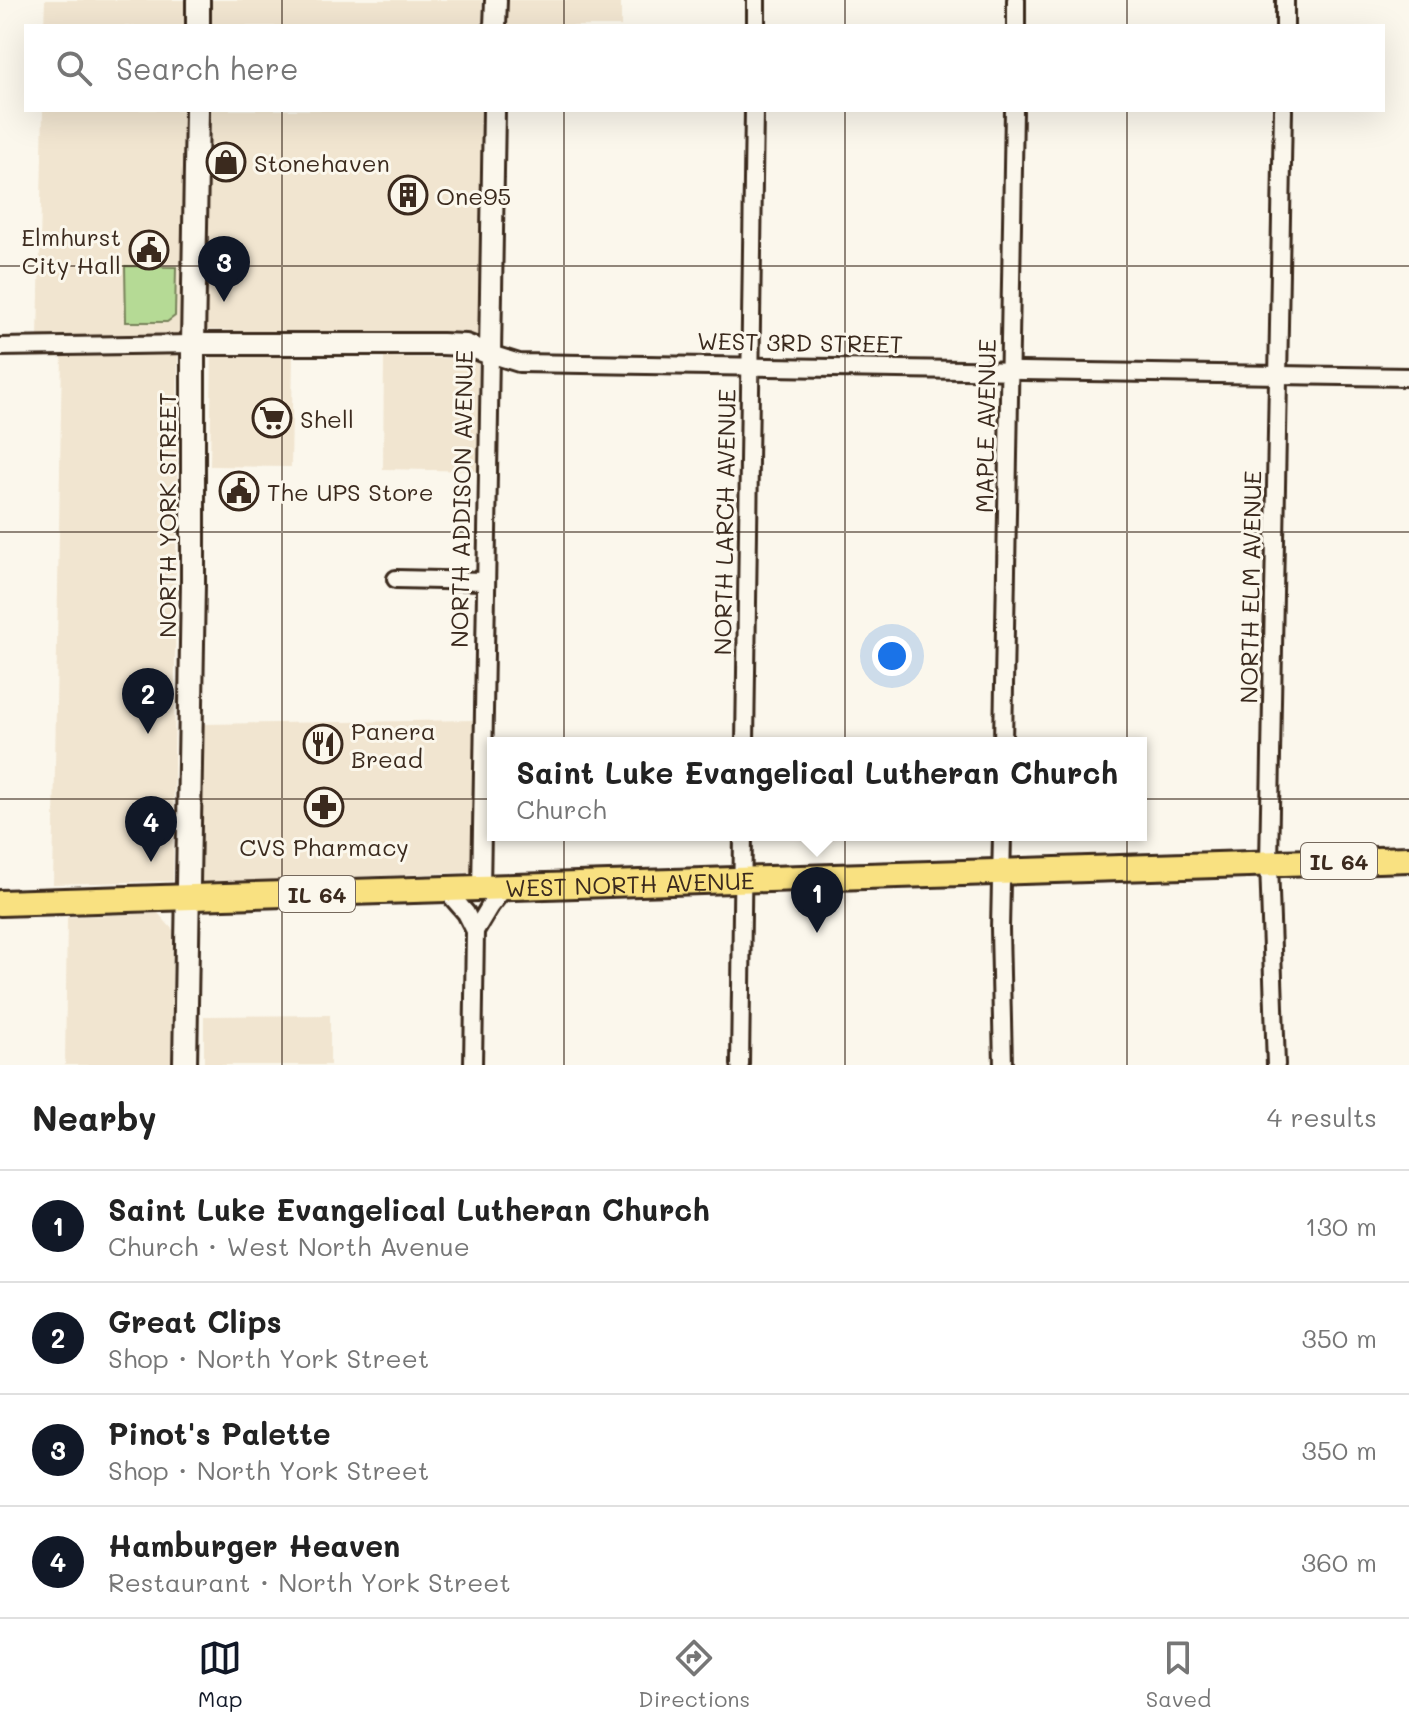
<!DOCTYPE html>
<html lang="en">
<head>
<meta charset="utf-8">
<style>
	body { margin:0; font-family:Mali,sans-serif; background:#f6f6f6; color:#222 }
	.you { position:absolute; left:892px; top:656px; width:28px; height:28px; margin:-20px; border:6px solid #fff; border-radius:50%; background:#1a73e8; box-shadow:0 0 0 12px #1a73e833 }
	.badge { display:grid; place-items:center; width:52px; height:52px; border-radius:50%; background:#111827; color:#fff; font-size:26px; font-weight:700 }
	.pin { position:absolute; translate:-50% -66px; filter:drop-shadow(0 2px 4px #0008) }
	.pin::after { content:''; position:absolute; top:42px; width:28px; height:24px; background:inherit; clip-path:polygon(0 0,100% 0,50% 100%) }
	.popup { position:absolute; left:487px; top:737px; width:660px; height:104px; box-sizing:border-box; display:grid; place-content:center; border-radius:0px; background:#fff; filter:drop-shadow(0 2px 6px #0005); font-size:26px; white-space:nowrap; color:#767676 }
	.popup b { font-size:30px; color:#222 }
	.popup::after { content:''; position:absolute; left:50%; top:100%; margin-left:-16px; border:16px solid transparent; border-top-color:#fff }
	.list { margin:0; padding:0; list-style:none }
	h2 { display:flex; justify-content:space-between; align-items:center; height:104px; margin:0; padding:0 32px; font-size:34px }
	h2 small { font-size:26px; font-weight:400; color:#767676 }
	.list li { display:grid; grid-template-columns:52px 1fr auto; gap:24px; align-items:center; box-sizing:border-box; height:112px; padding:0 32px; border-top:2px solid #e0e0e0 }
	.list b { display:block; font-size:30px; white-space:nowrap }
	.list p { margin:0; font-size:26px; white-space:nowrap; color:#767676 }
	.list em { font-size:26px; font-style:normal; color:#767676 }
	.icon { flex:none; width:44px; height:44px; fill:none; stroke:currentColor; stroke-width:2; stroke-linecap:round; stroke-linejoin:round }
	.map { position:relative; flex:none; width:1409px; height:1065px; overflow:hidden }
	.search { position:absolute; background:#fff; box-shadow:0 8px 32px #0002; left:24px; right:24px; top:24px; height:88px; display:flex; align-items:center; gap:20px; box-sizing:border-box; padding:0 28px; border-radius:0px; color:#767676; font-size:30px }
	.sheet { height:552px; background:#fff }
	nav { display:flex; justify-content:space-around; align-items:center; box-sizing:border-box; height:112px; border-top:2px solid #e0e0e0; background:#fff; font-size:22px; color:#767676 }
	nav a { display:grid; justify-items:center; gap:4px }
	nav .on { color:#111827 }
	.map>svg:first-child { display:block }
	.built { fill:#f1e5d0 }
	.green { fill:#b5da95; stroke:#78825a; stroke-width:2 }
	.lines { fill:none; stroke-linecap:round; stroke-linejoin:round }
	.minor-casing { stroke:#3b2a1e; stroke-width:22 }
	.tertiary-casing { stroke:#3b2a1e; stroke-width:26 }
	.secondary-casing { stroke:#3b2a1e; stroke-width:28 }
	.primary-casing { stroke:#3b2a1e; stroke-width:30 }
	.minor { stroke:#fbf7ec; stroke-width:16 }
	.tertiary { stroke:#fbf7ec; stroke-width:20 }
	.secondary { stroke:#fbf7ec; stroke-width:22 }
	.primary { stroke:#f9e181; stroke-width:24 }
	.grid { fill:none; stroke:#3b2a1e; stroke-width:2; stroke-opacity:0.55 }
	.labels { text-anchor:middle; dominant-baseline:central; stroke-width:6; stroke-linejoin:round; paint-order:stroke }
	.shield { fill:#fbf7ec; stroke:#75685c; stroke-width:2 }
	.shield-label { font-size:22px; font-weight:bold; fill:#3b2a1e }
	.poi-label { font-size:24px; fill:#3b2a1e; stroke:#fbf7ec; text-anchor:start }
	.street-label { font-size:24px; fill:#3b2a1e; stroke:#fbf7ec }
</style>
</head>
<body>
<div class="map">
<svg width="1409" height="1065" viewBox="0 0 1409 1065">
	<rect width="100%" height="100%" fill="#fbf7ec"/>
	<filter id="ink" filterUnits="userSpaceOnUse"><feTurbulence type="fractalNoise" baseFrequency=".0125" numOctaves="2"/><feDisplacementMap in="SourceGraphic" scale="16" xChannelSelector="R" yChannelSelector="G"/><feConvolveMatrix kernelMatrix="1 2 1 2 8 2 1 2 1" color-interpolation-filters="sRGB"/></filter>
	<g filter="url(#ink)">
		<g class="built">
			<path d="M45,0H188V26H44Z"/>
			<rect x="208" y="0" width="274" height="26"/>
			<path d="M508,0H621V26H507Z"/>
			<path d="M43,110H186L183,338L38,339Z"/>
			<path d="M206,110H482L481,339L203,330Z"/>
			<path d="M178,351L173,881L53,884L62,353Z"/>
			<path d="M212,354L293,355L291,467L210,466Z"/>
			<path d="M384,357L478,359V471L383,469Z"/>
			<path d="M476,720L473,872L202,883L203,724Z"/>
			<path d="M158,913L173,930L171,1065H65L67,917Z"/>
			<path d="M330,1015V1065H204V1016Z"/>
		</g>
		<path class="green" d="M125,266L176,267L175,316L167,322H126Z"/>
		<g class="lines">
			<g class="minor-casing">
				<g id="minor">
					<path d="M756,26V0"/>
					<path d="M1016,26V0"/>
					<path d="M1285,26V0"/>
					<path d="M0,347L193,344"/>
					<path d="M396,579L484,581"/>
					<path d="M745,743L754,110"/>
					<path d="M1003,743L1014,110"/>
					<path d="M1002,835L1000,929L1003,1065"/>
					<path d="M481,889L490,354L519,363L1409,377"/>
					<path d="M446,890L466,913L475,931L473,1065"/>
					<path d="M475,931L490,906L504,888"/>
					<path d="M740,1065L743,835"/>
					<path d="M1276,1065L1269,863L1283,110"/>
				</g>
			</g>
			<g class="tertiary-casing">
				<g id="tertiary">
					<path d="M495,26L496,0"/>
					<path d="M193,344H442L466,345L490,354L494,110"/>
				</g>
			</g>
			<g class="secondary-casing">
				<g id="secondary">
					<path d="M198,26V0"/>
					<path d="M185,1065L193,583V344L197,110"/>
				</g>
			</g>
			<g class="primary-casing">
				<g id="primary">
					<path id="s1" d="M0,903L1409,859"/>
				</g>
			</g>
			<use href="#minor" class="minor"/>
			<use href="#tertiary" class="tertiary"/>
			<use href="#secondary" class="secondary"/>
			<use href="#primary" class="primary"/>
		</g>
	</g>
	<path class="grid" d="M282,0V26M564,0V26M845,0V26M1127,0V26M282,110V1065M564,110V1065M845,110V1065M1127,110V1065M0,266H1409M0,532H1409M0,799H1409"/>
	<defs>
		<g id="shop-ring" transform="scale(2)"><circle r="9.5" fill="#fbf7ec" stroke="#3b2a1e" stroke-width="1.5"/><path d="M-5-2.5h2.3a2.7 3.5 0 0 1 5.4 0H5L5.5 6h-11ZM-1.5-2.5h3a1.5 2.3 0 0 0-3 0Z" fill="#3b2a1e"/></g>
		<g id="building-ring" transform="scale(2)"><circle r="9.5" fill="#fbf7ec" stroke="#3b2a1e" stroke-width="1.5"/><path d="M-4-6H4V6H1V3H-1V6H-4ZM-2.5-4.3h1.7v1.8h-1.7ZM.8-4.3h1.7v1.8H.8ZM-2.5-1h1.7V.8h-1.7ZM.8-1h1.7V.8H.8Z" fill="#3b2a1e"/></g>
		<g id="civic-ring" transform="scale(2)"><circle r="9.5" fill="#fbf7ec" stroke="#3b2a1e" stroke-width="1.5"/><path d="M-.6-6.5H3V-4.5H.6V-3L4-1V1h2V6H-6V1h2V-1L-.6-3ZM-1.2 2.5V6h2.4V2.5Z" fill="#3b2a1e"/></g>
		<g id="supermarket-ring" transform="scale(2)"><circle r="9.5" fill="#fbf7ec" stroke="#3b2a1e" stroke-width="1.5"/><path d="M-6-5.5h2.5l.6 2H6L4.5 2H-2.5L-4.4-4H-6ZM-1.5 3.2a1.3 1.3 0 1 0 .1 0ZM3 3.2a1.3 1.3 0 1 0 .1 0Z" fill="#3b2a1e"/></g>
		<g id="restaurant-ring" transform="scale(2)"><circle r="9.5" fill="#fbf7ec" stroke="#3b2a1e" stroke-width="1.5"/><path d="M-5-6h1v4h1v-4h1v4h1v-4h1v5L-1.5 .5V6h-2V.5L-5-1ZM5-6V6H3V1.5H1.5Q1.5-4 5-6Z" fill="#3b2a1e"/></g>
		<g id="pharmacy-ring" transform="scale(2)"><circle r="9.5" fill="#fbf7ec" stroke="#3b2a1e" stroke-width="1.5"/><path d="M-2-6h4v4h4v4h-4v4h-4v-4h-4v-4h4Z" fill="#3b2a1e"/></g>
	</defs>
	<g fill-rule="evenodd">
		<use href="#shop-ring" x="226" y="162"/>
		<use href="#building-ring" x="408" y="195"/>
		<use href="#civic-ring" x="149" y="250"/>
		<use href="#supermarket-ring" x="272" y="418"/>
		<use href="#civic-ring" x="239" y="491"/>
		<use href="#restaurant-ring" x="323" y="744"/>
		<use href="#pharmacy-ring" x="324" y="807"/>
	</g>
	<g class="labels">
		<g class="shield">
			<rect x="1301" y="843" width="76" height="36" rx="6"/>
			<rect x="279" y="876" width="76" height="36" rx="6"/>
		</g>
		<g class="shield-label">
			<text x="1339" y="861">IL 64</text>
			<text x="317" y="894">IL 64</text>
		</g>
		<g class="poi-label">
			<text x="254" y="162">Stonehaven</text>
			<text x="436" y="195">One95</text>
			<text x="121" y="236" text-anchor="end">Elmhurst<tspan x="121" dy="28">City Hall</tspan></text>
			<text x="300" y="418">Shell</text>
			<text x="267" y="491">The UPS Store</text>
			<text x="351" y="730">Panera<tspan x="351" dy="28">Bread</tspan></text>
			<text x="324" y="846" text-anchor="middle">CVS Pharmacy</text>
		</g>
		<g class="street-label">
			<text transform="translate(800 342) rotate(1)">WEST 3RD STREET</text>
			<text transform="translate(985 426) rotate(-89)">MAPLE AVENUE</text>
			<text transform="translate(461 499) rotate(-89)">NORTH ADDISON AVENUE</text>
			<text transform="translate(166 515) rotate(-90)">NORTH YORK STREET</text>
			<text transform="translate(724 522) rotate(-89)">NORTH LARCH AVENUE</text>
			<text transform="translate(1250 587) rotate(-89)">NORTH ELM AVENUE</text>
			<text stroke="none"><textPath href="#s1" startOffset="630">WEST NORTH AVENUE</textPath></text>
		</g>
	</g>
</svg>
<div class="you"></div>
<div class="pin badge" style="left:817px;top:933px">1</div>
<div class="popup"><b>Saint Luke Evangelical Lutheran Church</b>Church</div>
<div class="pin badge" style="left:148px;top:734px">2</div>
<div class="pin badge" style="left:224px;top:302px">3</div>
<div class="pin badge" style="left:151px;top:862px">4</div>
<div class="search"><svg class="icon" aria-label="search" viewBox="0 0 24 24"><circle cx="10" cy="10" r="6"/><path d="M15 15l6 6"/></svg>Search here</div>
</div>
<section class="sheet">
<h2>Nearby<small>4 results</small></h2>
<ul class="list">
<li><span class="badge">1</span><div><b>Saint Luke Evangelical Lutheran Church</b><p>Church · West North Avenue</p></div><em>130 m</em></li>
<li><span class="badge">2</span><div><b>Great Clips</b><p>Shop · North York Street</p></div><em>350 m</em></li>
<li><span class="badge">3</span><div><b>Pinot's Palette</b><p>Shop · North York Street</p></div><em>350 m</em></li>
<li><span class="badge">4</span><div><b>Hamburger Heaven</b><p>Restaurant · North York Street</p></div><em>360 m</em></li>
</ul>
</section>
<nav>
<a class="on"><svg class="icon" aria-label="map" viewBox="0 0 24 24"><path d="M3 6l6-2 6 2 6-2v14l-6 2-6-2-6 2zM9 4v14M15 6v14"/></svg>Map</a>
<a><svg class="icon" aria-label="directions" viewBox="0 0 24 24"><path d="M12 3l9 9-9 9-9-9zM9 14v-3h6M13 9l2 2-2 2"/></svg>Directions</a>
<a><svg class="icon" aria-label="saved" viewBox="0 0 24 24"><path d="M7 4h10v16l-5-4-5 4z"/></svg>Saved</a>
</nav>
</body>
</html>
